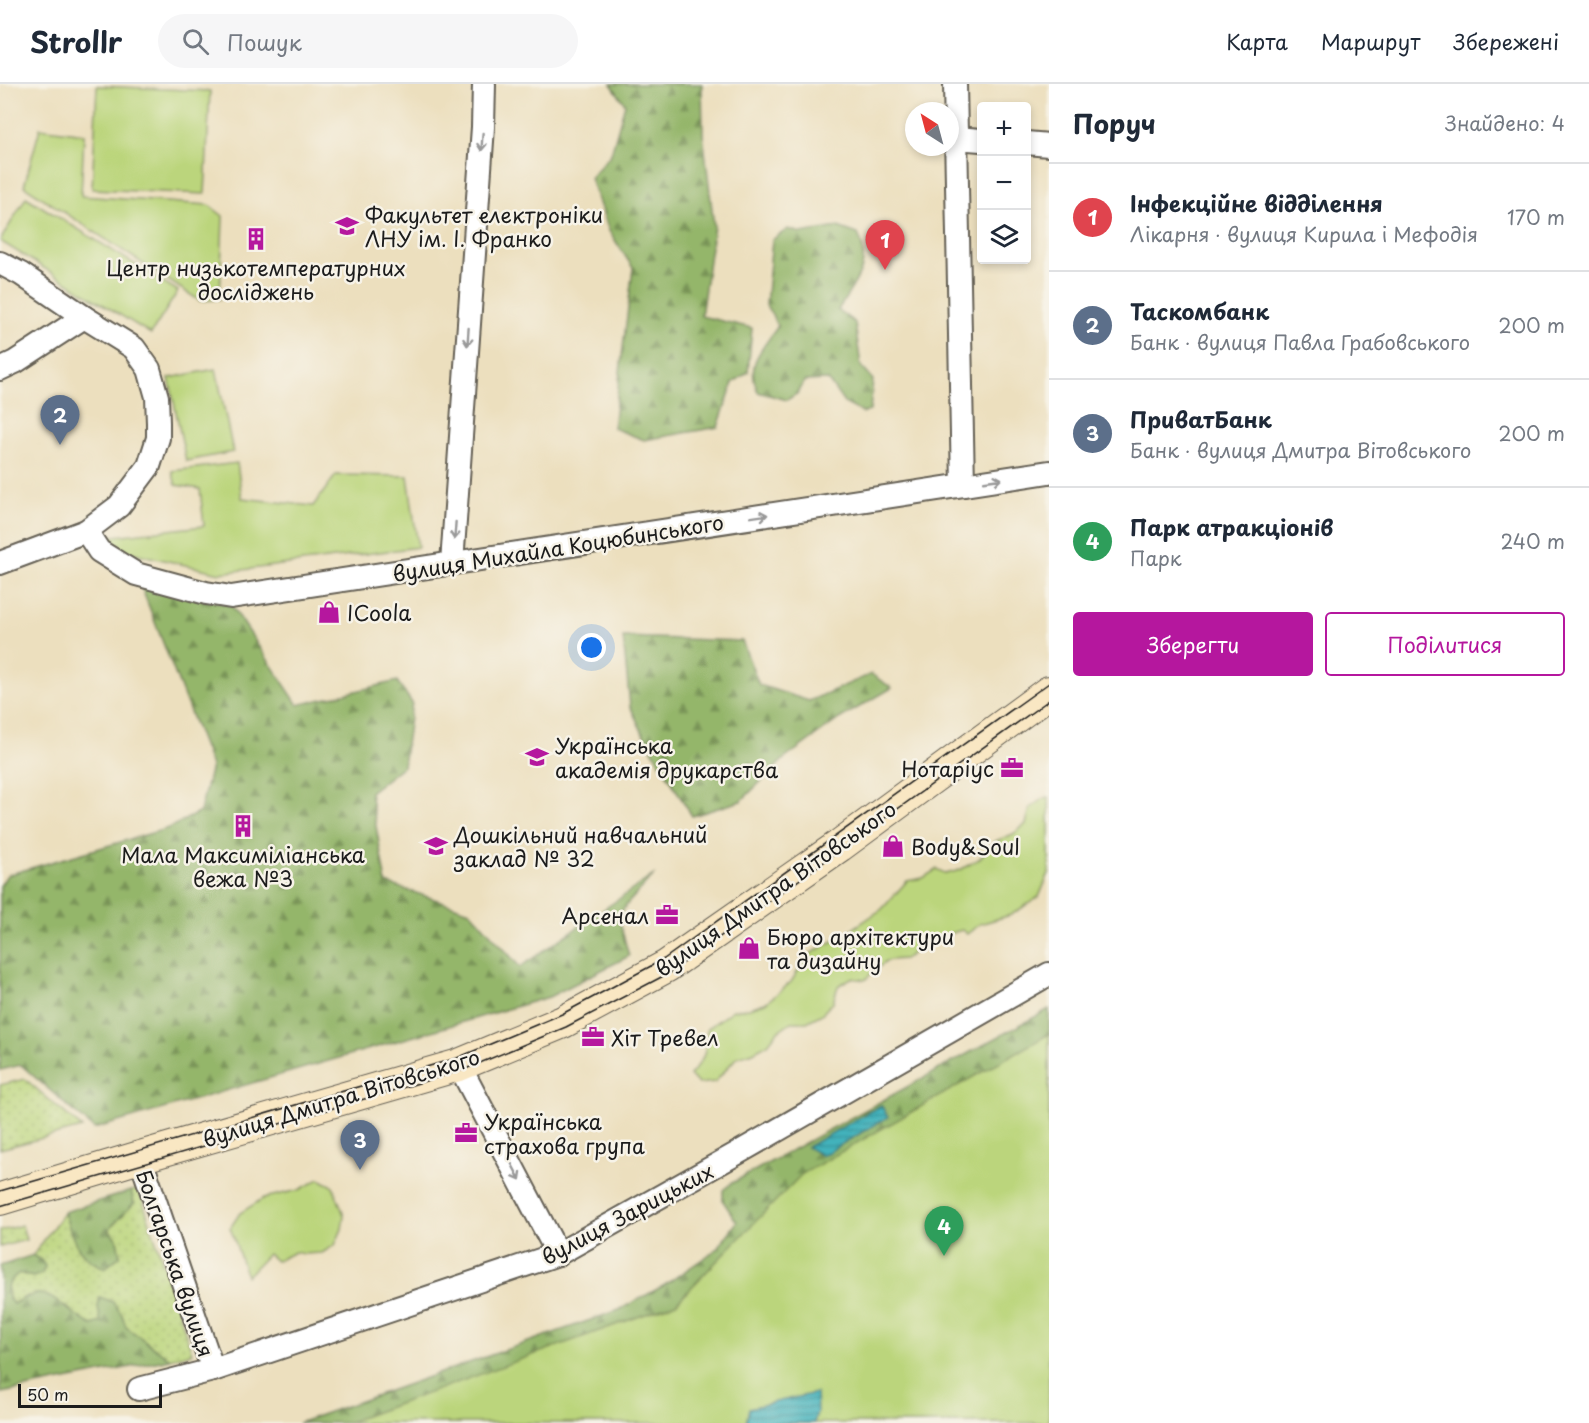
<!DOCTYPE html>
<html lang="uk">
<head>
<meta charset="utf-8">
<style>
	body { margin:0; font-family:"Playpen Sans",sans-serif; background:#f6f6f7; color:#1f2937 }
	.controls { position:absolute; right:18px; top:18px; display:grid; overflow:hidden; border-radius:6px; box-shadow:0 3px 9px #0003 }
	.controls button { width:54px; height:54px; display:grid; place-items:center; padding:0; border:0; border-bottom:2px solid #e0e1e3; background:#fff; color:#1f2937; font:30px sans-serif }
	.compass { position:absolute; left:905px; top:18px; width:54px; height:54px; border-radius:50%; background:#fff; box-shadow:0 3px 9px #0003; rotate:324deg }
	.scale { position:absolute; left:18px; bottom:15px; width:144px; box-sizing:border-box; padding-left:6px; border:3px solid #1c1c1c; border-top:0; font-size:16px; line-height:21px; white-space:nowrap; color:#1c1c1c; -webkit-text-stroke:4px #f7f3e8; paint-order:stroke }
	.you { position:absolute; left:592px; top:564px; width:21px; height:21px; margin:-15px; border:4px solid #fff; border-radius:50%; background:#1a73e8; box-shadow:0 0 0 9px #1a73e833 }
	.badge { display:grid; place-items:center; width:39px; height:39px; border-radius:50%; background:#b5179e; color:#fff; font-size:20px; font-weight:700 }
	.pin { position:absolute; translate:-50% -50px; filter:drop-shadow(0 2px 3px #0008) }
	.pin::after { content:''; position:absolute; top:32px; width:21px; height:18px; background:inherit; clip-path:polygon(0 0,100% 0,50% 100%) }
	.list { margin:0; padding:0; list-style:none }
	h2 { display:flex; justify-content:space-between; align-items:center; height:78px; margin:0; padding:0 24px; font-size:26px }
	h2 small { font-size:20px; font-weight:400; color:#747a83 }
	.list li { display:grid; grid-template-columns:39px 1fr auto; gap:18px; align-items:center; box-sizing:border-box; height:108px; padding:0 24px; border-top:2px solid #e0e1e3 }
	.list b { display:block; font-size:22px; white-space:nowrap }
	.list p { margin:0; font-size:20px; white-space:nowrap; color:#747a83 }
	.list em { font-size:20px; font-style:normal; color:#747a83 }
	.actions { display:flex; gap:12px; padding:18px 24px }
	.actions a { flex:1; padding:14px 0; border:2px solid #b5179e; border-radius:6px; text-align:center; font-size:21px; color:#b5179e }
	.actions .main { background:#b5179e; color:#fff }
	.icon { flex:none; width:33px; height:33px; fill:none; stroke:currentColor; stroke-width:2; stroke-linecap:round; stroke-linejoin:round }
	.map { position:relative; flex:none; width:1049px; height:1339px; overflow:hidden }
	header { display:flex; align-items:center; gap:36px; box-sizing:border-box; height:84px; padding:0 30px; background:#fff; border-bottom:2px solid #e0e1e3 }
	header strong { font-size:28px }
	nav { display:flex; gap:33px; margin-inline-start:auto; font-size:21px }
	.search { width:420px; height:54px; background:#f6f6f7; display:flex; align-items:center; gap:15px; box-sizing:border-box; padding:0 21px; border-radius:33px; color:#747a83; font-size:22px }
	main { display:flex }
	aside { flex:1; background:#fff }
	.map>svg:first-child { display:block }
	.grass { fill:url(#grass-dots); stroke:#6c784c; stroke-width:1.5 }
	.forest { fill:url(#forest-firs); stroke:#586944; stroke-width:1.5 }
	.green { fill:#bbd57b; stroke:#6c784c; stroke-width:1.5 }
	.water { fill:url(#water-rules); stroke:#2f676c; stroke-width:1.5 }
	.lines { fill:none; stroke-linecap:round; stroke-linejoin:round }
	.street-casing { stroke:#656055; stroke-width:26 }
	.secondary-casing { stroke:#656055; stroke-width:34 }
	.street { stroke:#fff; stroke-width:22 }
	.secondary { stroke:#f9e7c3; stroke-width:32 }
	.tram { stroke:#1c1c1c; stroke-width:1.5 }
	.oneway { stroke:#999 }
	.labels { text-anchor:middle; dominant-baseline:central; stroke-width:5; stroke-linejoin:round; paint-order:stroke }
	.poi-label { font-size:21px; fill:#1c1c1c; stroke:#f7f3e8; text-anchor:start }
	.street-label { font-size:21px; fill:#1c1c1c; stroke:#f7f3e8 }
</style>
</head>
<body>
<header>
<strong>Strollr</strong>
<div class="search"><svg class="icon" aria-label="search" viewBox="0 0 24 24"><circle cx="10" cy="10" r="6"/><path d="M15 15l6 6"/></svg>Пошук</div>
<nav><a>Карта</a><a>Маршрут</a><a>Збережені</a></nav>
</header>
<main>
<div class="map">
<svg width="1049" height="1339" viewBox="0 0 1049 1339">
	<defs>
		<pattern id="grass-dots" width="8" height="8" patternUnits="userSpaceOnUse" patternTransform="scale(1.5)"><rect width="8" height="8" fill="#bbd57b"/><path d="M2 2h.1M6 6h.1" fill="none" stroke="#a0b66a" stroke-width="1.8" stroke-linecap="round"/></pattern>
		<pattern id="forest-firs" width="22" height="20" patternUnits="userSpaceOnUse" patternTransform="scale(1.5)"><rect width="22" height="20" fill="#94b66b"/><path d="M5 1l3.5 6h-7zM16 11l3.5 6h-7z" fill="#789357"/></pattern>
		<pattern id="water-rules" width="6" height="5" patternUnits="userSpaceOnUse" patternTransform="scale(1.5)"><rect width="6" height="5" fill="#42b2bc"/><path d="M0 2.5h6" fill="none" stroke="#369098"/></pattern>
	</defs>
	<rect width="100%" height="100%" fill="#f7f3e8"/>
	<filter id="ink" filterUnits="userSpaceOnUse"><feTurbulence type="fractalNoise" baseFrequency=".0167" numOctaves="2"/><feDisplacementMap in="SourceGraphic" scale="12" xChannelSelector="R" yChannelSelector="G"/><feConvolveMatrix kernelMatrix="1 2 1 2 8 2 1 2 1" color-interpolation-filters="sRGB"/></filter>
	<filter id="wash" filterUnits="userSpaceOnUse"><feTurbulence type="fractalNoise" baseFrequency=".008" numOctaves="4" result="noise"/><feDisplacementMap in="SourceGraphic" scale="24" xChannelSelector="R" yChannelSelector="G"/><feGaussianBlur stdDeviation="1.35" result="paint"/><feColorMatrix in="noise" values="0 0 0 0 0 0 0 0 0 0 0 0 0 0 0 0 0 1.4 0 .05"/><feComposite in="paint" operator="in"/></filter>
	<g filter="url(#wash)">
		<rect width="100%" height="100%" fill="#ecdfbe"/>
		<g class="grass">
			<path d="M25,995L82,1044L0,1065V1001Z"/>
			<path d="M139,1105L192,1269L170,1275L126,1243L122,1231L98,1223L101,1238L92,1241L81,1237L66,1222L27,1212L13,1220L9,1214L7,1202L14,1193L19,1189L33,1193L41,1176L33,1171L64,1128C73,1155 76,1173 105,1184L120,1172L117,1156L109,1145L134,1119L131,1107Z"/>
			<path d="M22,1141L26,1156L0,1163V1147Z"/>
		</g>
		<g class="forest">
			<path d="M611,0H702L703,50L714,142L701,232L752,244L748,288L733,299L718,343L644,356L613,344L633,184L609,147L590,94L611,70L625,20Z"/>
			<path d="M838,143L858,150C873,182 854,199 838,226L855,239L861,282L873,296L870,327L863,329L844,319L828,296L805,297L798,309L787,316L758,308C745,278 762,266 778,242L766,221L772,156L788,145L801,149Z"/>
			<path d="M139,497L232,522L298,621L397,597L412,619L403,682L370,708L386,799L470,827L520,883L655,790L629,818L618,832L629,872L549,913L94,1045L21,981L0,986V802L7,791L169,744L200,728L211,682Z"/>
			<path d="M623,553L742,557L759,601L809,617L871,590L892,604L839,635L784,675L741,717L692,732L645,654L630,622Z"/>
			<path d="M1049,925V1159L404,1339H298L619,1226L663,1202L717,1165L737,1138L723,1117V1106L732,1099Z"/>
			<path d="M131,1107L134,1119L109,1145L117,1156L120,1172L105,1184C76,1173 73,1155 64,1128Z"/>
			<path d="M33,1171L41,1176L45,1182L42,1190L33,1193L19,1189L14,1193L7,1202L9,1214L13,1220C20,1217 27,1212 35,1210C53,1207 76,1235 92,1241L101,1238L98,1223L100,1213L113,1218L122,1231L126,1243L170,1275L1,1309L0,1182Z"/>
		</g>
		<g class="green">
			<path d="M97,2L210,7L205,110L92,105Z"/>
			<path d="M40,44L84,50L81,112L209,121L223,132L220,215L200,217L24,102Z"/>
			<path d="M26,113L178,207L151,250L0,157Z"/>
			<path d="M216,285L233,368L186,377L169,294Z"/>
			<path d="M237,379L242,414L313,422L336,391L408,392L418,463L220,489L112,464L104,453L204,442L200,405L176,401L172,387Z"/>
			<path d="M1049,713V789L1039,813L1011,831L980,840L967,850L962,846L931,855L905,875L889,876L876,885L865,896L851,894L838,902L833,918L822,930L807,938H791L778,947L768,960L753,968L737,973L715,998L698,1000L690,991C706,973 706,968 707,945L733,926L749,924L765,919L778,909L791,898L808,871L839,854L882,825L907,797L923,794L937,785L946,790L960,786L979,775L996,757L1013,750L1026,740L1030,724L1044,714Z"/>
			<path d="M1049,950V1339H346L676,1219L802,1090Z"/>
			<path d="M319,1095L333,1102L344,1131L342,1145L335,1161L322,1169L304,1170L295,1168L276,1177L268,1170L247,1192C240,1176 237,1160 230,1144L240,1129L264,1114L299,1106Z"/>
		</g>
		<g class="water">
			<path d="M881,1021L888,1033L822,1072L807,1063Z"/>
			<path d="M816,1309L817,1328L814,1339H746L749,1324Z"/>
		</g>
	</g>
	<g filter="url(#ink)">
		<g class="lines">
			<g class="street-casing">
				<g id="street">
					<path d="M955,0L963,401"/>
					<path d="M956,54L981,56"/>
					<path d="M1026,59L1049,61"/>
					<path d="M0,179L21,190L84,233L15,278L0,285"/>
					<path d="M86,447L99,467L136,490L206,509L231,513L1049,388"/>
					<path d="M0,479L86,447L119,422L149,382L158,354V339L157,313L149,285L134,264L84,233"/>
					<path d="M452,479L483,43L484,0"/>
					<path d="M459,981L558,1170"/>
					<path d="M140,1073L213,1286"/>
					<path d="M139,1305L213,1286L558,1170L743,1066L1049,890"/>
				</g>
			</g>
			<g class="secondary-casing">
				<path id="secondary" d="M0,1115L140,1073L459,981L563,938L667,882L839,762L1049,608"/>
			</g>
			<use href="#street" class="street"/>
			<use href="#secondary" class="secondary"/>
			<g class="tram">
				<path d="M0,1107L457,974L562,930L664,875L1049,599"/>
				<path d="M0,1122L463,986L566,943L671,888L1049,616"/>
			</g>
		</g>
		<defs><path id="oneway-shaft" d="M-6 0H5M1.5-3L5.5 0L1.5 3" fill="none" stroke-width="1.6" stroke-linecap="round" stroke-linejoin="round" transform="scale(1.5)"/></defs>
		<g class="oneway">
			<use href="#oneway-shaft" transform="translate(482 58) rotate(94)"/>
			<use href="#oneway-shaft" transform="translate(468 253) rotate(94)"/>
			<use href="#oneway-shaft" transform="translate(993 396) rotate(-8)"/>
			<use href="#oneway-shaft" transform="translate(759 432) rotate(-9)"/>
			<use href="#oneway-shaft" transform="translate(455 447) rotate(94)"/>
			<use href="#oneway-shaft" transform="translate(516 1088) rotate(62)"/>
		</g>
	</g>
	<defs>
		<g id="university-bare" transform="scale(1.8)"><path d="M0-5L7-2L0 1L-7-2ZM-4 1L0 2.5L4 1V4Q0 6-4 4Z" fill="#b5179e" stroke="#f7f3e8" stroke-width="2.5" paint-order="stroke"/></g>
		<g id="building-bare" transform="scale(1.8)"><path d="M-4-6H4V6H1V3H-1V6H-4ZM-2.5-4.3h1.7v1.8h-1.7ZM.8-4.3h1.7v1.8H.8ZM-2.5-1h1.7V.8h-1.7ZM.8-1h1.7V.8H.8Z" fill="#b5179e" stroke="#f7f3e8" stroke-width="2.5" paint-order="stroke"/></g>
		<g id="shop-bare" transform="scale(1.8)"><path d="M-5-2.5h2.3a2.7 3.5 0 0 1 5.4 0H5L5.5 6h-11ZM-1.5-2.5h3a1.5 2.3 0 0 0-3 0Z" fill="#b5179e" stroke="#f7f3e8" stroke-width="2.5" paint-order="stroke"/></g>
		<g id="office-bare" transform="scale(1.8)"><path d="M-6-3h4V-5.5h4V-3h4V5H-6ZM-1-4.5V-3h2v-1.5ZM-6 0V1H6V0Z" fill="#b5179e" stroke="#f7f3e8" stroke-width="2.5" paint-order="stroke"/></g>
		<g id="school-bare" transform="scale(1.8)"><path d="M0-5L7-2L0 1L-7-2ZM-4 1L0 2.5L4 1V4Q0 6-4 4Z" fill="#b5179e" stroke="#f7f3e8" stroke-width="2.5" paint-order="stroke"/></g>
	</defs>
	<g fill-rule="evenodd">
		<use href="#university-bare" x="347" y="142"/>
		<use href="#building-bare" x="256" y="155"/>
		<use href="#shop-bare" x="329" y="528"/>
		<use href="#university-bare" x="537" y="673"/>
		<use href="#office-bare" x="1012" y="684"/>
		<use href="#building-bare" x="243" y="742"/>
		<use href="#school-bare" x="436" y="762"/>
		<use href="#shop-bare" x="893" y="762"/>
		<use href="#office-bare" x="667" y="831"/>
		<use href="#shop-bare" x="749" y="864"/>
		<use href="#office-bare" x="593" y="953"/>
		<use href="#office-bare" x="466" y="1049"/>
	</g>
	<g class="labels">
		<g class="poi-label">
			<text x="365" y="130">Факультет електроніки<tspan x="365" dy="24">ЛНУ ім. І. Франко</tspan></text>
			<text x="256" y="183" text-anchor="middle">Центр низькотемпературних<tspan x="256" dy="24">досліджень</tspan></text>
			<text x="347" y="528">ICoola</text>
			<text x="555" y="661">Українська<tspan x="555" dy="24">академія друкарства</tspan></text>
			<text x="994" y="684" text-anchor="end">Нотаріус</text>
			<text x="454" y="750">Дошкільний навчальний<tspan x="454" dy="24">заклад № 32</tspan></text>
			<text x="911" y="762">Body&amp;Soul</text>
			<text x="243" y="770" text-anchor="middle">Мала Максиміліанська<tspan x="243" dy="24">вежа №3</tspan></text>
			<text x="649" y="831" text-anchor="end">Арсенал</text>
			<text x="767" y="852">Бюро архітектури<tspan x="767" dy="24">та дизайну</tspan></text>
			<text x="611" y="953">Хіт Тревел</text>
			<text x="484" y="1037">Українська<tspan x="484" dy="24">страхова група</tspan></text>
		</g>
		<g class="street-label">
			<text transform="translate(558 463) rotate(-9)">вулиця Михайла Коцюбинського</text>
			<text transform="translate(775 804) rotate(-35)">вулиця Дмитра Вітовського</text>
			<text transform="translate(341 1013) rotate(-17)">вулиця Дмитра Вітовського</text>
			<text transform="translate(627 1129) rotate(-28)">вулиця Зарицьких</text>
			<text transform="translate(176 1179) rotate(71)">Болгарська вулиця</text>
		</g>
	</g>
</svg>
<div class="controls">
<button>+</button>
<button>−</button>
<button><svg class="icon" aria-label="layers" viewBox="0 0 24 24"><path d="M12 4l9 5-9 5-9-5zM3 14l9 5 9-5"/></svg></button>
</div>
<svg class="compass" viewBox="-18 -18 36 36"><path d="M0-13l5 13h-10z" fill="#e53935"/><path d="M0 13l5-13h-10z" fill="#747a83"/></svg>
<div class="scale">50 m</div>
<div class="you"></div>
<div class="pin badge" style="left:885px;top:186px;background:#e0444e">1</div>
<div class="pin badge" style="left:60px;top:361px;background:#5c6f8a">2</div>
<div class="pin badge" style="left:360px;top:1086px;background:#5c6f8a">3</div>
<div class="pin badge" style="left:944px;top:1172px;background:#2e9e5b">4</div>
</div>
<aside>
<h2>Поруч<small>Знайдено: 4</small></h2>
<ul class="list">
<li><span class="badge" style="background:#e0444e">1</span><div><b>Інфекційне відділення</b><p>Лікарня · вулиця Кирила і Мефодія</p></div><em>170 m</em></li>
<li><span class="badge" style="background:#5c6f8a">2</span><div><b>Таскомбанк</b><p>Банк · вулиця Павла Грабовського</p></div><em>200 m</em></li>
<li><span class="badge" style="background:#5c6f8a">3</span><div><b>ПриватБанк</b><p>Банк · вулиця Дмитра Вітовського</p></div><em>200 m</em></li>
<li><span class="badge" style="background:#2e9e5b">4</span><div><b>Парк атракціонів</b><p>Парк</p></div><em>240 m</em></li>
</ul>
<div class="actions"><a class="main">Зберегти</a><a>Поділитися</a></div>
</aside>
</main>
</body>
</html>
